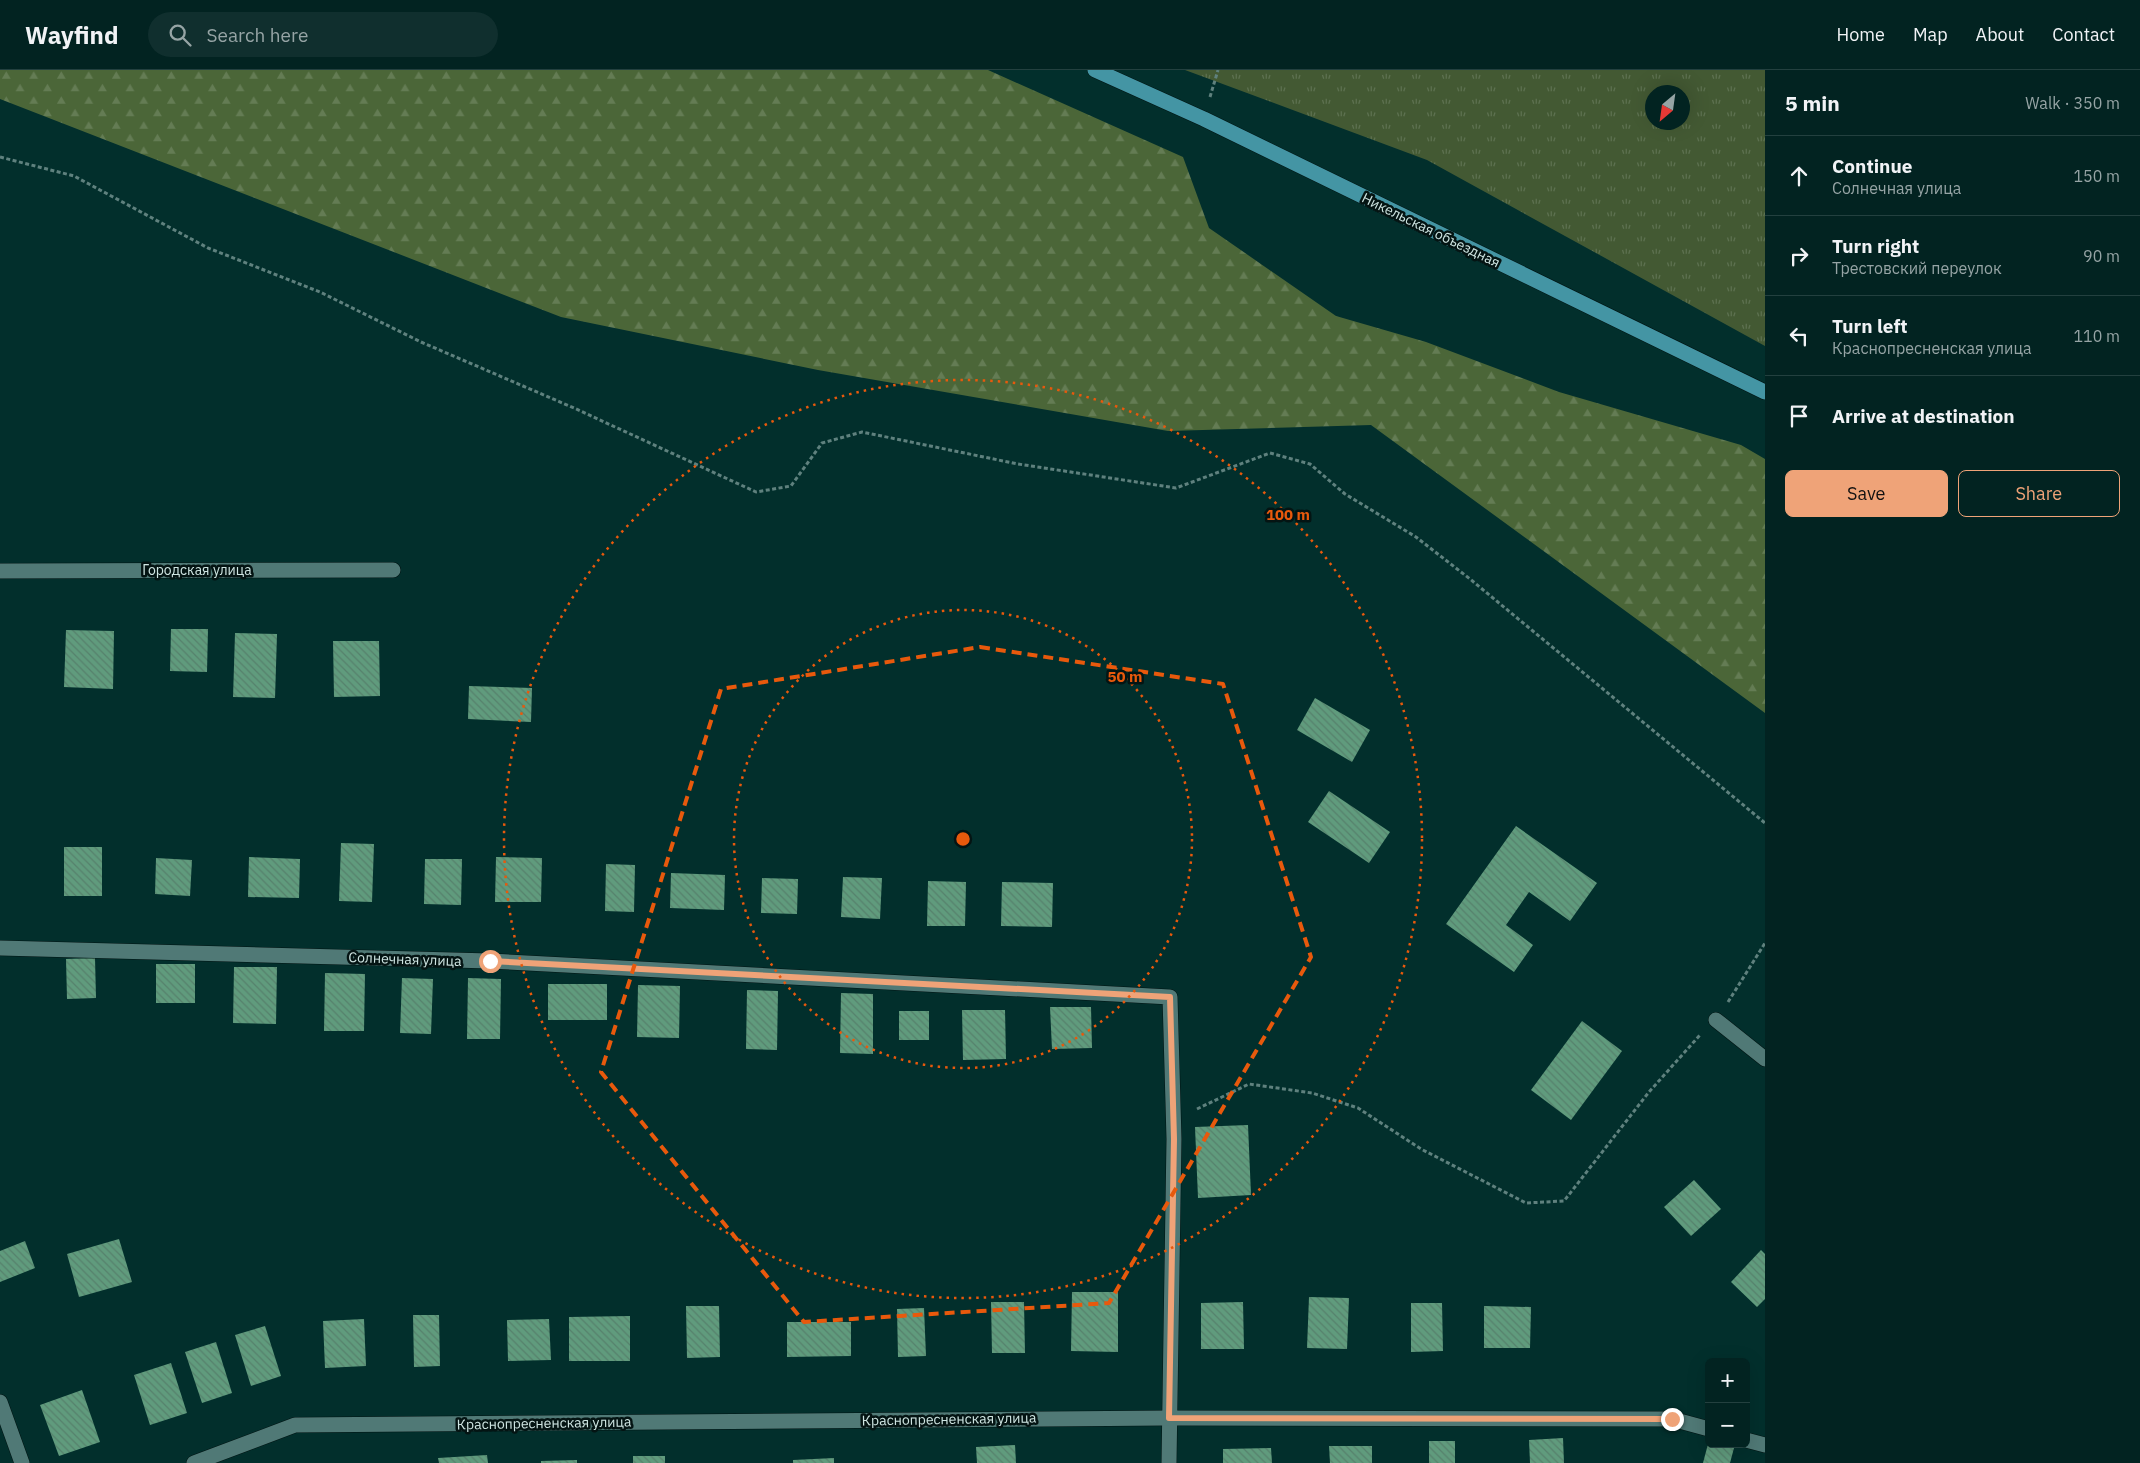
<!DOCTYPE html>
<html lang="en">
<head>
<meta charset="utf-8">
<style>
	body { margin:0; font-family:"IBM Plex Sans",sans-serif; background:#102f2e; color:#f1f3f6 }
	.controls { position:absolute; right:15px; bottom:15px; display:grid; overflow:hidden; border-radius:8px; box-shadow:0 5px 20px #0002 }
	.controls button { width:45px; height:45px; display:grid; place-items:center; padding:0; border:0; border-bottom:1px solid #23403f; background:#022321; color:#f1f3f6; font:25px sans-serif }
	.compass { position:absolute; left:1645px; top:15px; width:45px; height:45px; border-radius:50%; background:#022321; box-shadow:0 5px 20px #0002; rotate:209deg }
	.stop { position:absolute; width:15px; height:15px; margin:-11px; border:4px solid #efa378; border-radius:50%; background:#fff }
	.stop.end { background:#efa378; border-color:#fff; box-shadow:0 1px 5px #0008 }
	.list { margin:0; padding:0; list-style:none }
	h2 { display:flex; justify-content:space-between; align-items:center; height:65px; margin:0; padding:0 20px; font-size:21px }
	h2 small { font-size:16px; font-weight:400; color:#96a4a5 }
	.list li { display:grid; grid-template-columns:32px 1fr auto; gap:15px; align-items:center; box-sizing:border-box; height:80px; padding:0 20px; border-top:1px solid #23403f }
	.list b { display:block; font-size:19px; white-space:nowrap }
	.list p { margin:0; font-size:16px; white-space:nowrap; color:#96a4a5 }
	.list em { font-size:16px; font-style:normal; color:#96a4a5 }
	.actions { display:flex; gap:10px; padding:15px 20px }
	.actions a { flex:1; padding:11px 0; border:1px solid #efa378; border-radius:8px; text-align:center; font-size:18px; color:#efa378 }
	.actions .main { background:#efa378; color:#111 }
	.icon { flex:none; width:28px; height:28px; fill:none; stroke:currentColor; stroke-width:2; stroke-linecap:round; stroke-linejoin:round }
	.map { position:relative; flex:none; width:1765px; height:1393px; overflow:hidden }
	header { display:flex; align-items:center; gap:30px; box-sizing:border-box; height:70px; padding:0 25px; background:#022321; border-bottom:1px solid #23403f }
	header strong { font-size:24px }
	nav { display:flex; gap:28px; margin-inline-start:auto; font-size:18px }
	.search { width:350px; height:45px; background:#102f2e; display:flex; align-items:center; gap:12px; box-sizing:border-box; padding:0 18px; border-radius:28px; color:#96a4a5; font-size:19px }
	main { display:flex }
	aside { flex:1; background:#022321 }
	.map>svg:first-child { display:block }
	.grass { fill:url(#grass-tufts); fill-rule:evenodd }
	.forest { fill:url(#forest-firs) }
	.building { fill:url(#building-back-hatch) }
	.lines { fill:none; stroke-linecap:round; stroke-linejoin:round }
	.street-casing { stroke:#011413; stroke-width:16 }
	.primary-casing { stroke:#011413; stroke-width:16 }
	.path { stroke:#5f817e; stroke-width:3; stroke-dasharray:4 2.5; stroke-linecap:butt }
	.street { stroke:#507976; stroke-width:15 }
	.primary { stroke:#4495a4; stroke-width:15 }
	.route { stroke:#efa378; stroke-width:6 }
	.marked { fill:none; stroke:#e8590c; stroke-width:4; stroke-dasharray:10 6; stroke-linejoin:round }
	.ring { fill:none; stroke:#e8590c; stroke-width:2.5; stroke-dasharray:2.5 5 }
	.labels { text-anchor:middle; dominant-baseline:central; stroke-width:5; stroke-linejoin:round; paint-order:stroke }
	.street-label { font-size:14px; fill:#cfe5e2; stroke:#041413 }
	.centre { fill:#e8590c; stroke:#041413; stroke-width:2.5 }
	.ring-label { font-size:15px; text-anchor:middle; font-weight:bold; fill:#e8590c; stroke:#041413; stroke-width:5; stroke-linejoin:round; paint-order:stroke }
</style>
</head>
<body>
<header>
<strong>Wayfind</strong>
<div class="search"><svg class="icon" aria-label="search" viewBox="0 0 24 24"><circle cx="10" cy="10" r="6"/><path d="M15 15l6 6"/></svg>Search here</div>
<nav><a>Home</a><a>Map</a><a>About</a><a>Contact</a></nav>
</header>
<main>
<div class="map">
<svg width="1765" height="1393" viewBox="0 0 1765 1393">
	<defs>
		<pattern id="grass-tufts" width="24" height="20" patternUnits="userSpaceOnUse" patternTransform="scale(1.25)"><rect width="24" height="20" fill="#435933"/><path d="M3 7l-1-3M5 7V3M7 7l1-3M15 17l-1-3M17 17v-4M19 17l1-3" fill="none" stroke="#5d7150"/></pattern>
		<pattern id="forest-firs" width="22" height="20" patternUnits="userSpaceOnUse" patternTransform="scale(1.25)"><rect width="22" height="20" fill="#4b6638"/><path d="M5 1l3.5 6h-7zM16 11l3.5 6h-7z" fill="#647c54"/></pattern>
		<pattern id="building-back-hatch" width="6" height="6" patternUnits="userSpaceOnUse" patternTransform="scale(1.25)"><rect width="6" height="6" fill="#609b7d"/><path d="M-1 5l2 2M0 0l6 6M5-1l2 2" fill="none" stroke="#56816c"/></pattern>
	</defs>
	<rect width="100%" height="100%" fill="#022f2c"/>
	<path class="grass" d="M1185,0H1765V276L1427,90ZM1652,22H1682V52H1652Z"/>
	<path class="forest" d="M0,0H988L1183,87L1209,158L1336,246L1426,272L1559,322L1741,375L1765,389V643L1371,355L1168,361L818,300L561,247L0,29Z"/>
	<g class="building">
		<path d="M171,559H208L207,602L170,601Z"/>
		<path d="M66,560L114,561L113,619L64,617Z"/>
		<path d="M235,563L277,564L275,628L233,627Z"/>
		<path d="M333,571H379L380,626L334,627Z"/>
		<path d="M469,616L532,618L531,652L468,649Z"/>
		<path d="M1315,628L1370,660L1352,692L1297,660Z"/>
		<path d="M1329,721L1390,762L1369,793L1308,752Z"/>
		<path d="M1516,756L1597,813L1570,851L1529,822L1506,855L1533,875L1514,902L1446,854Z"/>
		<path d="M341,773L374,774L372,832L339,831Z"/>
		<rect x="64" y="777" width="38" height="49"/>
		<path d="M249,787L300,789L299,828L248,827Z"/>
		<path d="M496,787L542,788L541,832H495Z"/>
		<path d="M156,788L192,790L190,826L155,824Z"/>
		<path d="M425,789H462L461,835L424,834Z"/>
		<path d="M606,794L635,795L634,842L605,841Z"/>
		<path d="M671,803L725,805L724,840L670,838Z"/>
		<path d="M843,807L882,808L880,849L841,847Z"/>
		<path d="M762,808L798,809L797,844L761,843Z"/>
		<path d="M928,811L966,812L965,856H927Z"/>
		<path d="M1002,812L1053,813L1052,857L1001,856Z"/>
		<path d="M95,888L96,928L67,929L66,889Z"/>
		<rect x="156" y="894" width="39" height="39"/>
		<path d="M234,897H277L276,954L233,953Z"/>
		<path d="M325,903L365,904L364,961H324Z"/>
		<path d="M402,908L433,909L431,964L400,963Z"/>
		<path d="M468,908L501,909L500,969H467Z"/>
		<rect x="548" y="914" width="59" height="36"/>
		<path d="M638,915L680,916L679,968L637,967Z"/>
		<path d="M747,920L778,921L777,980L746,979Z"/>
		<path d="M841,923L873,924V984L840,983Z"/>
		<path d="M1050,937H1091L1092,978L1052,979Z"/>
		<path d="M962,940H1005L1006,989L963,990Z"/>
		<rect x="899" y="941" width="30" height="29"/>
		<path d="M1582,951L1622,981L1571,1050L1531,1020Z"/>
		<path d="M1248,1055L1251,1125L1198,1128L1195,1057Z"/>
		<path d="M1694,1110L1721,1139L1691,1166L1664,1137Z"/>
		<path d="M119,1169L132,1212L79,1227L67,1184Z"/>
		<path d="M25,1171L35,1198L0,1212V1181Z"/>
		<path d="M1761,1180L1765,1184V1229L1757,1237L1731,1212Z"/>
		<path d="M1072,1222H1118V1282L1071,1281Z"/>
		<path d="M1309,1227L1349,1228L1347,1279L1307,1278Z"/>
		<path d="M991,1232H1024L1025,1283H992Z"/>
		<path d="M1243,1232L1244,1279H1201V1233Z"/>
		<path d="M1411,1233H1442L1443,1281L1411,1282Z"/>
		<path d="M686,1236H719L720,1287L687,1288Z"/>
		<path d="M1484,1236L1531,1237L1530,1278H1484Z"/>
		<path d="M924,1238L926,1286L898,1287L897,1239Z"/>
		<path d="M413,1245H439L440,1296L414,1297Z"/>
		<path d="M630,1246V1291H569V1247Z"/>
		<path d="M364,1249L366,1296L325,1298L323,1251Z"/>
		<path d="M549,1249L551,1290L508,1291L507,1250Z"/>
		<path d="M787,1252H851V1286L787,1287Z"/>
		<path d="M265,1256L281,1306L251,1316L235,1265Z"/>
		<path d="M216,1272L232,1323L202,1333L185,1282Z"/>
		<path d="M171,1293L187,1343L150,1355L134,1305Z"/>
		<path d="M82,1320L100,1372L59,1386L40,1335Z"/>
		<path d="M1563,1368L1564,1393H1530L1529,1370Z"/>
		<rect x="1429" y="1371" width="26" height="22"/>
		<path d="M1708,1374L1734,1378L1730,1393H1703Z"/>
		<path d="M1015,1375L1016,1393H977L976,1377Z"/>
		<path d="M1329,1376H1372V1393H1330Z"/>
		<path d="M1271,1378L1272,1393H1223V1379Z"/>
		<path d="M487,1385L488,1393H439L438,1388Z"/>
		<rect x="633" y="1386" width="32" height="7"/>
		<path d="M834,1388V1393H793V1390Z"/>
		<path d="M577,1390V1393H541V1391Z"/>
	</g>
	<g class="lines">
		<g class="street-casing">
			<g id="street">
				<path d="M0,501L393,500"/>
				<path d="M0,878L490,891L1170,927L1174,1069L1169,1393"/>
				<path d="M1716,950L1765,989"/>
				<path d="M0,1332L22,1393"/>
				<path d="M1746,1370L1765,1375"/>
				<path d="M194,1393L295,1355L1169,1348L1672,1349L1709,1359"/>
			</g>
		</g>
		<g class="primary-casing">
			<path id="primary" d="M1095,0L1204,49L1765,322"/>
		</g>
		<g class="path">
			<path d="M1210,27L1218,0"/>
			<path d="M0,87L74,106L208,178L320,222L421,272L574,338L756,422L791,416L822,373L862,362L1018,394L1176,418L1270,383L1310,394L1345,424L1416,467L1470,509L1765,753"/>
			<path d="M1728,932L1765,873"/>
			<path d="M1197,1039L1249,1014L1312,1023L1358,1038L1421,1079L1526,1133L1564,1131L1649,1022L1700,965"/>
		</g>
		<use href="#street" class="street"/>
		<use href="#primary" class="primary"/>
	</g>
	<g class="lines">
		<path class="route" d="M490,891L1170,927L1174,1069L1169,1348L1672,1349"/>
	</g>
	<path class="marked" d="M980,577L1223,614L1311,887L1109,1233L804,1252L601,1002L721,619Z"/>
	<g class="ring">
		<circle cx="963" cy="769" r="229"/>
		<circle cx="963" cy="769" r="459"/>
	</g>
	<g class="labels">
		<g class="street-label">
			<text transform="translate(1431 160) rotate(26)">Никельская объездная</text>
			<text x="197" y="500">Городская улица</text>
			<text transform="translate(405 889) rotate(2)">Солнечная улица</text>
			<text transform="translate(949 1349) rotate(-1)">Краснопресненская улица</text>
			<text transform="translate(544 1353) rotate(-1)">Краснопресненская улица</text>
		</g>
	</g>
	<circle cx="963" cy="769" r="8" class="centre"/>
	<g class="ring-label">
		<text x="1288" y="450">100 m</text>
		<text x="1125" y="612">50 m</text>
	</g>
</svg>
<div class="controls">
<button>+</button>
<button>−</button>
</div>
<svg class="compass" viewBox="-18 -18 36 36"><path d="M0-13l5 13h-10z" fill="#e53935"/><path d="M0 13l5-13h-10z" fill="#96a4a5"/></svg>
<div class="stop" style="left:490px;top:891px"></div>
<div class="stop end" style="left:1672px;top:1349px"></div>
</div>
<aside>
<h2>5 min<small>Walk · 350 m</small></h2>
<ul class="list">
<li><svg class="icon" aria-label="ahead" viewBox="0 0 24 24"><path d="M12 20V5M6 11l6-6 6 6"/></svg><div><b>Continue</b><p>Солнечная улица</p></div><em>150 m</em></li>
<li><svg class="icon" aria-label="right" viewBox="0 0 24 24"><path d="M7 20v-9h11M14 6l5 5-5 5"/></svg><div><b>Turn right</b><p>Трестовский переулок</p></div><em>90 m</em></li>
<li><svg class="icon" aria-label="left" viewBox="0 0 24 24"><path d="M17 20v-9H6M10 6l-5 5 5 5"/></svg><div><b>Turn left</b><p>Краснопресненская улица</p></div><em>110 m</em></li>
<li><svg class="icon" aria-label="arrive" viewBox="0 0 24 24"><path d="M6 21V4h12l-3 4 3 4H6"/></svg><div><b>Arrive at destination</b></div></li>
</ul>
<div class="actions"><a class="main">Save</a><a>Share</a></div>
</aside>
</main>
</body>
</html>
